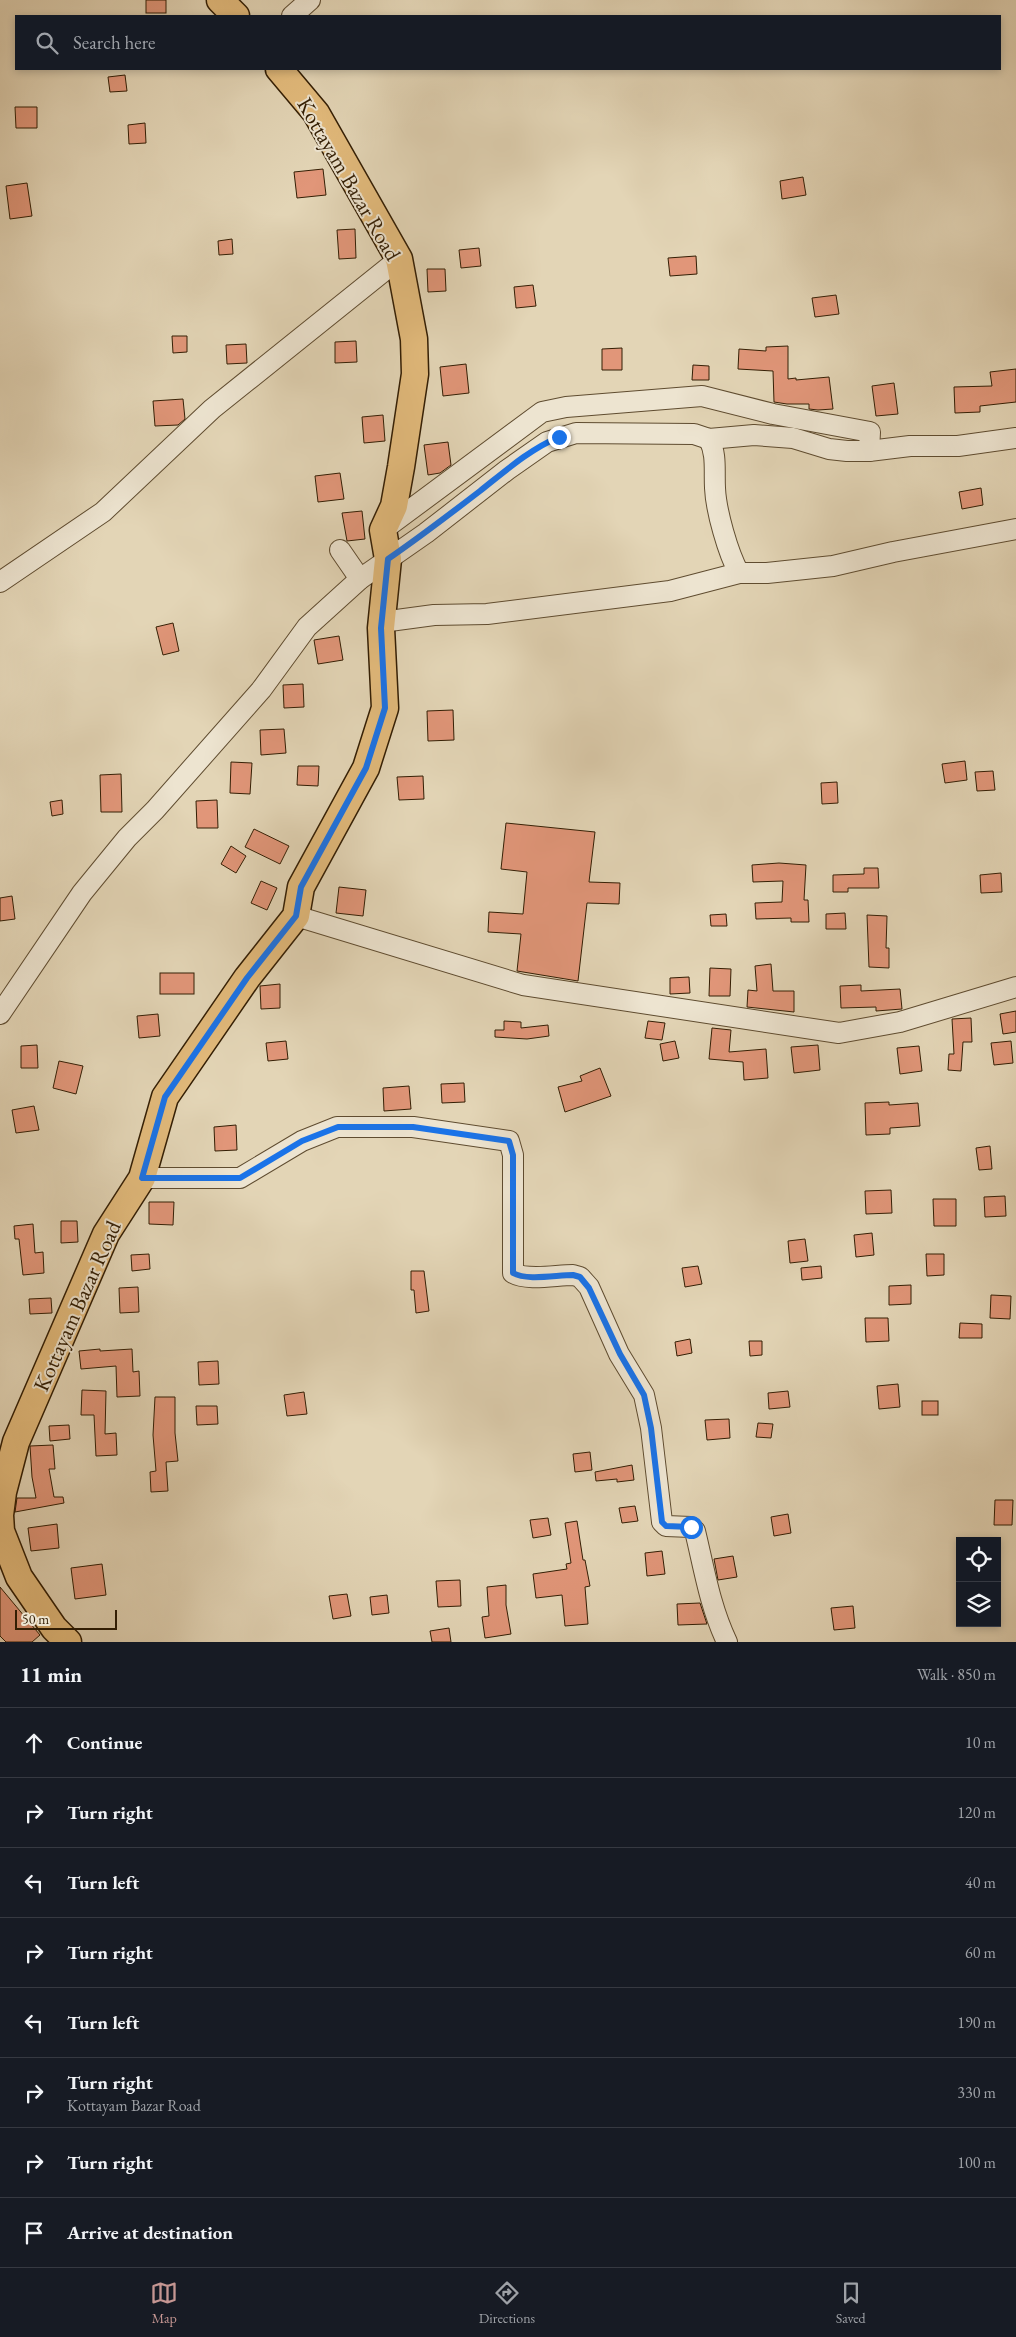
<!DOCTYPE html>
<html lang="en">
<head>
<meta charset="utf-8">
<style>
	body { margin:0; font-family:"EB Garamond",serif; background:#20242c; color:#f1f3f6 }
	.controls { position:absolute; right:15px; bottom:15px; display:grid; overflow:hidden; border-radius:0px; box-shadow:0 2px 8px #0003 }
	.controls button { width:45px; height:45px; display:grid; place-items:center; padding:0; border:0; border-bottom:1px solid #363941; background:#171b24; color:#f1f3f6; font:25px sans-serif }
	.scale { position:absolute; left:15px; bottom:12px; width:102px; box-sizing:border-box; padding-left:5px; border:2px solid #331e04; border-top:0; font-size:14px; line-height:18px; white-space:nowrap; color:#331e04; -webkit-text-stroke:4px #ede4d0; paint-order:stroke }
	.stop { position:absolute; width:15px; height:15px; margin:-11px; border:4px solid #1a73e8; border-radius:50%; background:#fff }
	.stop.end { background:#1a73e8; border-color:#fff; box-shadow:0 1px 5px #0008 }
	.list { margin:0; padding:0; list-style:none }
	h2 { display:flex; justify-content:space-between; align-items:center; height:65px; margin:0; padding:0 20px; font-size:21px }
	h2 small { font-size:16px; font-weight:400; color:#9ea1a6 }
	.list li { display:grid; grid-template-columns:32px 1fr auto; gap:15px; align-items:center; box-sizing:border-box; height:70px; padding:0 20px; border-top:1px solid #363941 }
	.list b { display:block; font-size:19px; white-space:nowrap }
	.list p { margin:0; font-size:16px; white-space:nowrap; color:#9ea1a6 }
	.list em { font-size:16px; font-style:normal; color:#9ea1a6 }
	.icon { flex:none; width:28px; height:28px; fill:none; stroke:currentColor; stroke-width:2; stroke-linecap:round; stroke-linejoin:round }
	.map { position:relative; flex:none; width:1016px; height:1642px; overflow:hidden }
	.search { position:absolute; background:#171b24; box-shadow:0 2px 8px #0003; left:15px; right:15px; top:15px; height:55px; display:flex; align-items:center; gap:12px; box-sizing:border-box; padding:0 18px; border-radius:0px; color:#9ea1a6; font-size:19px }
	.sheet { height:625px; background:#171b24 }
	nav { display:flex; justify-content:space-around; align-items:center; box-sizing:border-box; height:70px; border-top:1px solid #363941; background:#171b24; font-size:14px; color:#9ea1a6 }
	nav a { display:grid; justify-items:center; gap:2px }
	nav .on { color:#c59692 }
	.map>svg:first-child { display:block }
	.building { fill:#e19679; stroke:#331e04 }
	.lines { fill:none; stroke-linecap:round; stroke-linejoin:round }
	.minor-casing { stroke:#5f4c30; stroke-width:22 }
	.major-casing { stroke:#331e04; stroke-width:29 }
	.minor { stroke:#ede4d0; stroke-width:20 }
	.major { stroke:#e2ba7b; stroke-width:26 }
	.route { stroke:#1a73e8; stroke-width:6 }
	.labels { text-anchor:middle; dominant-baseline:central; stroke-width:4; stroke-linejoin:round; paint-order:stroke }
	.street-label { font-size:22px; fill:#331e04; stroke:#ede4d0 }
</style>
</head>
<body>
<div class="map">
<svg width="1016" height="1642" viewBox="0 0 1016 1642">
	<rect width="100%" height="100%" fill="#e3d5b6"/>
	<filter id="stains"><feTurbulence type="fractalNoise" baseFrequency=".004" numOctaves="4"/><feColorMatrix values="0 0 0 0 .2 0 0 0 0 .09 0 0 0 0 .02 0 0 0 .5 -.17"/></filter>
	<radialGradient id="worn" r=".72"><stop offset=".6" stop-color="#630" stop-opacity="0"/><stop offset="1" stop-color="#630" stop-opacity=".3"/></radialGradient>
	<g class="building">
		<rect x="146" y="0" width="20" height="13"/>
		<path d="M125,75L127,91L110,92L108,77Z"/>
		<path d="M15,107H37V128H16Z"/>
		<path d="M145,123L146,143L129,144L128,125Z"/>
		<path d="M323,169L326,195L297,198L294,172Z"/>
		<path d="M803,177L806,195L782,199L780,181Z"/>
		<path d="M27,183L32,216L10,219L6,186Z"/>
		<path d="M355,229L356,258L339,259L337,230Z"/>
		<path d="M232,239L233,254L219,255L218,241Z"/>
		<path d="M479,248L481,266L461,268L459,250Z"/>
		<path d="M696,256L697,274L670,276L668,258Z"/>
		<path d="M427,269H445L446,291L428,292Z"/>
		<path d="M533,285L536,306L516,308L514,287Z"/>
		<path d="M836,295L839,314L815,317L812,298Z"/>
		<path d="M172,336H187V352L173,353Z"/>
		<path d="M356,341L357,362L335,363V342Z"/>
		<path d="M246,344L247,363L227,364L226,345Z"/>
		<path d="M788,346V379L796,378V380L829,377L833,409L818,410L809,409V404H787L774,402L773,371L738,369L739,349L766,351V347Z"/>
		<path d="M622,348V370H602V349Z"/>
		<path d="M466,364L469,393L443,396L440,367Z"/>
		<path d="M693,365L709,366V380H692Z"/>
		<path d="M1016,369V402L980,406V412L955,413L954,387L992,386L990,372Z"/>
		<path d="M894,383L898,414L876,416L872,386Z"/>
		<path d="M183,399L185,419L178,425L155,426L153,401Z"/>
		<path d="M383,415L385,441L364,443L362,417Z"/>
		<path d="M448,442L451,465L440,473L428,475L424,445Z"/>
		<path d="M340,473L344,499L318,502L315,476Z"/>
		<path d="M981,488L983,505L962,509L959,492Z"/>
		<path d="M362,511L365,539L347,541L342,513Z"/>
		<path d="M173,623L179,651L163,655L156,627Z"/>
		<path d="M339,636L343,660L318,664L314,640Z"/>
		<path d="M303,684L304,707L284,708L283,685Z"/>
		<path d="M453,710L454,740L428,741L427,711Z"/>
		<path d="M284,729L286,753L261,755L260,730Z"/>
		<path d="M965,761L967,780L945,783L942,764Z"/>
		<path d="M231,762L252,763L250,794L230,793Z"/>
		<path d="M298,766H319L318,786L297,785Z"/>
		<path d="M993,771L995,790L977,791L975,772Z"/>
		<path d="M121,774L122,812H101L100,775Z"/>
		<path d="M423,776L424,799L399,800L397,777Z"/>
		<path d="M837,782L838,803L822,804L821,783Z"/>
		<path d="M62,800L63,814L52,816L50,802Z"/>
		<path d="M217,800L218,828H197L196,801Z"/>
		<path d="M506,823L595,832L589,882L620,883L619,904L587,903L578,981L517,971L521,934L488,932L489,912L523,914L527,872L501,869Z"/>
		<path d="M254,829L289,846L280,864L245,847Z"/>
		<path d="M231,846L246,856L236,873L221,864Z"/>
		<path d="M779,863L806,865L804,900H808L809,922H791V918L756,919L755,903L782,902L783,881L753,882L752,865Z"/>
		<path d="M864,868H878L879,888H848V892H833V875L864,874Z"/>
		<path d="M1001,873L1002,892L981,893L980,875Z"/>
		<path d="M261,881L277,888L267,910L251,903Z"/>
		<path d="M339,887L366,890L363,916L336,913Z"/>
		<path d="M12,896L15,919L0,921V898Z"/>
		<path d="M845,913L846,929H826V914Z"/>
		<path d="M726,914L727,926H711L710,915Z"/>
		<path d="M867,915L887,916L886,948H889V968L869,967Z"/>
		<path d="M771,964L773,991H794V1012L747,1007L748,990L757,991L755,966Z"/>
		<path d="M710,968L731,969L730,996H709Z"/>
		<rect x="160" y="973" width="34" height="21"/>
		<path d="M689,977L690,993L670,994V978Z"/>
		<path d="M280,984V1008L261,1009L260,986Z"/>
		<path d="M861,985V991L900,989L902,1009L876,1011V1007L841,1008L840,986Z"/>
		<path d="M1016,1011V1032L1003,1034L1000,1014Z"/>
		<path d="M158,1014L160,1036L139,1038L137,1016Z"/>
		<path d="M971,1018L972,1042H963L961,1071L948,1070L949,1054H954L952,1019Z"/>
		<path d="M504,1021L521,1022V1028L548,1025L549,1036L527,1039L495,1037V1030H504Z"/>
		<path d="M648,1021L665,1023L662,1040L645,1038Z"/>
		<path d="M712,1028L731,1030L729,1052L766,1049L768,1078L744,1080L743,1062L709,1059Z"/>
		<path d="M286,1041L288,1059L268,1061L266,1043Z"/>
		<path d="M675,1041L679,1058L663,1061L660,1044Z"/>
		<path d="M1011,1041L1013,1063L994,1065L991,1043Z"/>
		<path d="M37,1045L38,1068H21V1046Z"/>
		<path d="M818,1045L820,1070L794,1073L791,1047Z"/>
		<path d="M919,1046L922,1071L900,1074L897,1048Z"/>
		<path d="M59,1061L83,1066L76,1094L53,1088Z"/>
		<path d="M600,1068L611,1096L565,1112L558,1087L582,1081L580,1076Z"/>
		<path d="M464,1083L465,1102L442,1103L441,1084Z"/>
		<path d="M409,1086L411,1109L384,1111L383,1088Z"/>
		<path d="M889,1102V1105L918,1103L920,1126L890,1128V1134L866,1135L865,1103Z"/>
		<path d="M34,1106L39,1130L16,1133L12,1110Z"/>
		<path d="M236,1125L237,1150L215,1151L214,1127Z"/>
		<path d="M990,1146L992,1169L979,1170L976,1148Z"/>
		<path d="M891,1190L892,1213L866,1214L865,1191Z"/>
		<path d="M1005,1196L1006,1216L985,1217L984,1197Z"/>
		<path d="M933,1199H956V1226H934Z"/>
		<path d="M149,1202H174L173,1225L149,1224Z"/>
		<path d="M61,1221H77L78,1242L61,1243Z"/>
		<path d="M33,1224L35,1253L43,1252L44,1273L23,1275L19,1239H15L14,1226Z"/>
		<path d="M872,1233L874,1255L856,1257L854,1235Z"/>
		<path d="M805,1239L808,1261L790,1263L788,1241Z"/>
		<path d="M149,1254L150,1269L132,1271L131,1255Z"/>
		<path d="M926,1254H944V1275L927,1276Z"/>
		<path d="M698,1266L702,1284L685,1287L682,1268Z"/>
		<path d="M821,1266L822,1278L802,1280L801,1268Z"/>
		<path d="M411,1271H424L429,1311L416,1313L414,1290H411Z"/>
		<path d="M911,1285V1304L889,1305V1286Z"/>
		<path d="M138,1287L139,1312L120,1313L119,1288Z"/>
		<path d="M991,1295L1011,1296L1010,1319L990,1318Z"/>
		<path d="M51,1298L52,1313L30,1314L29,1299Z"/>
		<path d="M865,1318H888L889,1341L866,1342Z"/>
		<path d="M960,1323L982,1324V1338H959Z"/>
		<path d="M690,1339L692,1353L677,1356L675,1342Z"/>
		<path d="M749,1341H762V1355L750,1356Z"/>
		<path d="M100,1349V1351L132,1349L133,1372L139,1371L140,1396L117,1397L116,1366L81,1369L79,1351Z"/>
		<path d="M218,1361L219,1384L199,1385L198,1362Z"/>
		<path d="M898,1384L900,1407L879,1409L877,1386Z"/>
		<path d="M82,1390L106,1391L105,1434L116,1433L117,1455L96,1456L94,1415H81Z"/>
		<path d="M788,1391L790,1407L769,1409L768,1393Z"/>
		<path d="M304,1392L307,1414L287,1416L284,1395Z"/>
		<path d="M155,1397H175V1433L178,1461L166,1462L168,1491L151,1492L150,1472L156,1471L153,1435Z"/>
		<rect x="922" y="1401" width="16" height="14"/>
		<path d="M196,1406H217L218,1424L197,1425Z"/>
		<path d="M729,1419L730,1438L707,1440L705,1420Z"/>
		<path d="M758,1423L773,1424L771,1438L756,1437Z"/>
		<path d="M69,1425L70,1439L50,1441L49,1426Z"/>
		<path d="M53,1445L55,1469H49L54,1497H63L64,1503L15,1512L17,1498H36L32,1477L30,1446Z"/>
		<path d="M590,1452L592,1470L575,1472L573,1454Z"/>
		<path d="M632,1465L634,1480L617,1482V1479L596,1481L595,1472Z"/>
		<path d="M995,1500H1013L1012,1525H994Z"/>
		<path d="M635,1506L638,1521L622,1523L619,1508Z"/>
		<path d="M788,1514L791,1533L774,1536L771,1517Z"/>
		<path d="M548,1518L551,1535L533,1538L530,1520Z"/>
		<path d="M577,1521L583,1560H585L590,1586L585,1587L588,1624L565,1626L562,1595L536,1598L533,1574L567,1569L566,1564L571,1563L565,1523Z"/>
		<path d="M57,1524L59,1548L31,1551L28,1528Z"/>
		<path d="M662,1551L665,1574L647,1576L645,1553Z"/>
		<path d="M733,1556L737,1577L718,1580L714,1559Z"/>
		<path d="M102,1564L106,1595L75,1599L71,1568Z"/>
		<path d="M460,1580L461,1606L438,1607L436,1581Z"/>
		<path d="M506,1585V1605L511,1634L485,1638L482,1617L489,1616L487,1587Z"/>
		<path d="M0,1587L40,1635L32,1642H6L0,1636Z"/>
		<path d="M347,1594L351,1616L333,1619L329,1596Z"/>
		<path d="M387,1595L389,1613L372,1615L370,1597Z"/>
		<path d="M700,1603L707,1624L678,1625L677,1604Z"/>
		<path d="M853,1606L855,1628L834,1630L831,1608Z"/>
		<path d="M449,1628L451,1642H432L430,1631Z"/>
	</g>
	<g class="lines">
		<g class="minor-casing">
			<g id="minor">
				<path d="M292,16L310,0"/>
				<path d="M709,439C717,455 714,470 715,488C716,511 728,553 739,573H767L833,566L893,552L1016,529"/>
				<path d="M383,530L542,412L566,407L702,396L773,414L870,432L869,451"/>
				<path d="M340,550L360,579"/>
				<path d="M0,582L103,512L212,409L399,259"/>
				<path d="M382,622L434,615L487,614L670,591L739,573"/>
				<path d="M296,916L523,985L839,1033L900,1022L1016,987"/>
				<path d="M0,1014L82,893L127,838L155,810L261,690L307,627L360,579L426,533L507,470L547,442L576,433L694,434L709,439L754,435L793,438L829,449L847,451H869L910,446H958L1016,438"/>
				<path d="M142,1178H240L302,1141L337,1127H413L509,1141L513,1155V1273C527,1281 556,1275 573,1275L580,1277L589,1287L619,1354L644,1395L651,1428L662,1522L666,1526L691,1527L695,1531C704,1568 710,1607 727,1642"/>
			</g>
		</g>
		<g class="major-casing">
			<g id="major">
				<path d="M220,0L236,16"/>
				<path d="M68,1642L54,1628L19,1577L1,1531L0,1515L3,1492L16,1442L106,1234L142,1178L165,1097L247,978L296,916L301,887L366,768L385,708L381,628L388,559L383,530L394,506L401,467L415,374L414,339L399,259L316,113L279,69"/>
			</g>
		</g>
		<use href="#minor" class="minor"/>
		<use href="#major" class="major"/>
	</g>
	<g class="lines">
		<path class="route" d="M559,437C530,449 504,472 480,491C450,514 420,537 388,559L381,628L385,708L366,768L301,887L296,916L247,978L165,1097L142,1178H240L302,1141L338,1127H413L509,1141L513,1155V1273C527,1281 556,1275 573,1275L580,1277L589,1288L620,1354L644,1395L651,1428L662,1522L666,1526L691,1527"/>
	</g>
	<g class="labels">
		<g class="street-label">
			<text transform="translate(349 179) rotate(60)">Kottayam Bazar Road</text>
			<text transform="translate(77 1306) rotate(-66)">Kottayam Bazar Road</text>
		</g>
	</g>
	<rect width="100%" height="100%" filter="url(#stains)"/>
	<rect width="100%" height="100%" fill="url(#worn)"/>
</svg>
<div class="controls">
<button><svg class="icon" aria-label="locate" viewBox="0 0 24 24"><circle cx="12" cy="12" r="6"/><path d="M12 2v4M12 18v4M2 12h4M18 12h4"/></svg></button>
<button><svg class="icon" aria-label="layers" viewBox="0 0 24 24"><path d="M12 4l9 5-9 5-9-5zM3 14l9 5 9-5"/></svg></button>
</div>
<div class="scale">50 m</div>
<div class="stop" style="left:691px;top:1527px"></div>
<div class="stop end" style="left:559px;top:437px"></div>
<div class="search"><svg class="icon" aria-label="search" viewBox="0 0 24 24"><circle cx="10" cy="10" r="6"/><path d="M15 15l6 6"/></svg>Search here</div>
</div>
<section class="sheet">
<h2>11 min<small>Walk · 850 m</small></h2>
<ul class="list">
<li><svg class="icon" aria-label="ahead" viewBox="0 0 24 24"><path d="M12 20V5M6 11l6-6 6 6"/></svg><div><b>Continue</b></div><em>10 m</em></li>
<li><svg class="icon" aria-label="right" viewBox="0 0 24 24"><path d="M7 20v-9h11M14 6l5 5-5 5"/></svg><div><b>Turn right</b></div><em>120 m</em></li>
<li><svg class="icon" aria-label="left" viewBox="0 0 24 24"><path d="M17 20v-9H6M10 6l-5 5 5 5"/></svg><div><b>Turn left</b></div><em>40 m</em></li>
<li><svg class="icon" aria-label="right" viewBox="0 0 24 24"><path d="M7 20v-9h11M14 6l5 5-5 5"/></svg><div><b>Turn right</b></div><em>60 m</em></li>
<li><svg class="icon" aria-label="left" viewBox="0 0 24 24"><path d="M17 20v-9H6M10 6l-5 5 5 5"/></svg><div><b>Turn left</b></div><em>190 m</em></li>
<li><svg class="icon" aria-label="right" viewBox="0 0 24 24"><path d="M7 20v-9h11M14 6l5 5-5 5"/></svg><div><b>Turn right</b><p>Kottayam Bazar Road</p></div><em>330 m</em></li>
<li><svg class="icon" aria-label="right" viewBox="0 0 24 24"><path d="M7 20v-9h11M14 6l5 5-5 5"/></svg><div><b>Turn right</b></div><em>100 m</em></li>
<li><svg class="icon" aria-label="arrive" viewBox="0 0 24 24"><path d="M6 21V4h12l-3 4 3 4H6"/></svg><div><b>Arrive at destination</b></div></li>
</ul>
</section>
<nav>
<a class="on"><svg class="icon" aria-label="map" viewBox="0 0 24 24"><path d="M3 6l6-2 6 2 6-2v14l-6 2-6-2-6 2zM9 4v14M15 6v14"/></svg>Map</a>
<a><svg class="icon" aria-label="directions" viewBox="0 0 24 24"><path d="M12 3l9 9-9 9-9-9zM9 14v-3h6M13 9l2 2-2 2"/></svg>Directions</a>
<a><svg class="icon" aria-label="saved" viewBox="0 0 24 24"><path d="M7 4h10v16l-5-4-5 4z"/></svg>Saved</a>
</nav>
</body>
</html>
